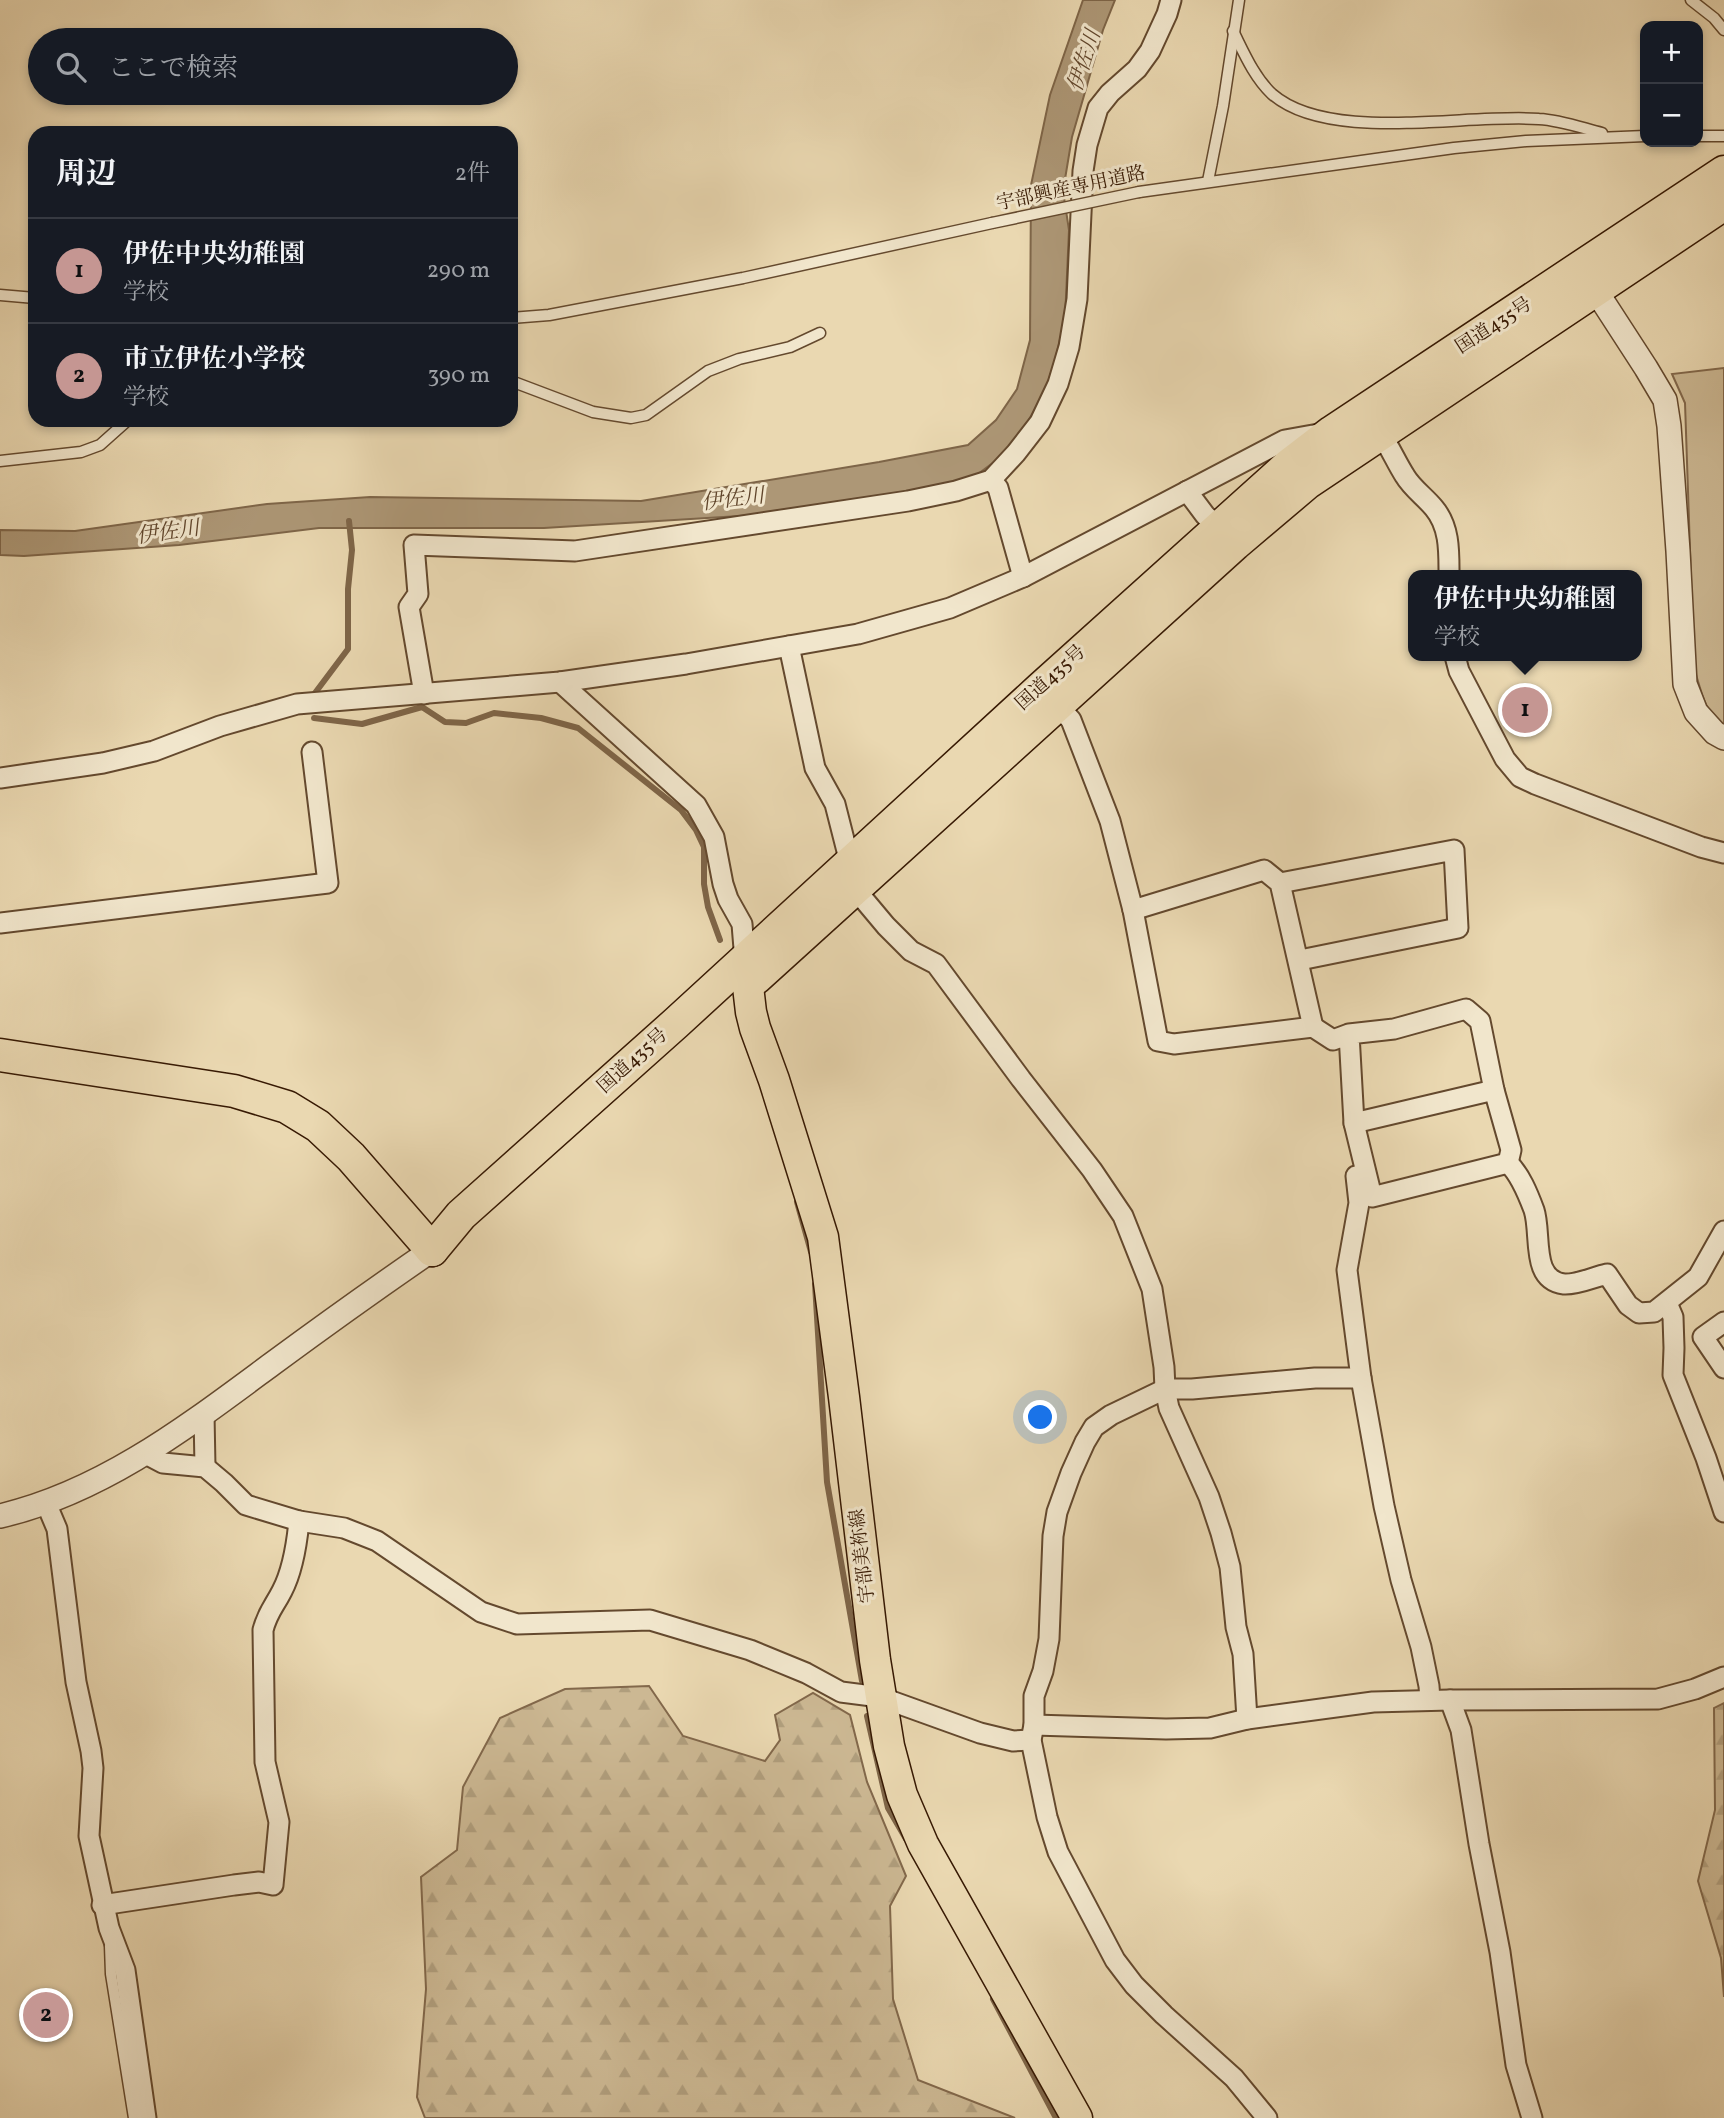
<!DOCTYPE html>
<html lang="ja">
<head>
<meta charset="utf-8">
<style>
	body { margin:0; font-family:Vollkorn,"Noto Serif JP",serif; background:#20242c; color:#f1f3f6 }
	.controls { position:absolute; right:21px; top:21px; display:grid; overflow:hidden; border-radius:14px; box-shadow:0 4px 10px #0003 }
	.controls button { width:63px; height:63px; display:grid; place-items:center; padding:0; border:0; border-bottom:2px solid #363941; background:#171b24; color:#f1f3f6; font:35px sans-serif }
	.you { position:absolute; left:1041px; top:1418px; width:24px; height:24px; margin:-18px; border:5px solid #fff; border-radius:50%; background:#1a73e8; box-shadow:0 0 0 10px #1a73e833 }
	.badge { display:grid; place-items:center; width:46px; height:46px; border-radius:50%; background:#c59692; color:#111; font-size:23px; font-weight:700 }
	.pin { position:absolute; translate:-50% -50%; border:4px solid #fff; box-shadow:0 2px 7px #0006 }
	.popup { position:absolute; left:1408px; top:570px; width:234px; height:91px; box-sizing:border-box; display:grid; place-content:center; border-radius:14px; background:#171b24; filter:drop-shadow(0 2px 5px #0005); font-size:23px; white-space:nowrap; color:#9ea1a6 }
	.popup b { font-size:26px; color:#f1f3f6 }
	.popup::after { content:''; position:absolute; left:50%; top:100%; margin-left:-14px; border:14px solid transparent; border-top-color:#171b24 }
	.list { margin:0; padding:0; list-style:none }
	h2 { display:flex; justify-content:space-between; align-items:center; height:91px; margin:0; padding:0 28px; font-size:30px }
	h2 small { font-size:23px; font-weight:400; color:#9ea1a6 }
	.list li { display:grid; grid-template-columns:46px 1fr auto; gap:21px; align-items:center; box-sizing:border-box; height:105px; padding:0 28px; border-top:2px solid #363941 }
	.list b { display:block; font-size:26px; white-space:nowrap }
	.list p { margin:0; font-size:23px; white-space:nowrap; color:#9ea1a6 }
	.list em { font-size:23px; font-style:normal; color:#9ea1a6 }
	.icon { flex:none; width:38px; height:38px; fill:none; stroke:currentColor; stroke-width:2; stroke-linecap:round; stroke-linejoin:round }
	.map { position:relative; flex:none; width:1724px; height:2118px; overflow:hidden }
	.search { position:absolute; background:#171b24; box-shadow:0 4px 10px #0003; left:28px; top:28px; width:490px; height:77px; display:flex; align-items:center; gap:18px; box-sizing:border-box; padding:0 24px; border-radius:38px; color:#9ea1a6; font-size:26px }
	.panel { position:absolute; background:#171b24; box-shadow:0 4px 10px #0003; left:28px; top:126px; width:490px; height:301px; border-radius:21px }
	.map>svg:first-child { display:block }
	.forest { fill:url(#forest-firs); stroke:#82684b; stroke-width:2 }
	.park { fill:#ccb893; stroke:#82684b; stroke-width:2 }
	.water { fill:#ad9776; stroke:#7e6548; stroke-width:2 }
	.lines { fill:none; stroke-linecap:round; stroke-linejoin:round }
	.stream { stroke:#7e6548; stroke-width:6 }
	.service-casing { stroke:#64492e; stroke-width:13 }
	.minor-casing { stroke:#64492e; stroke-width:23 }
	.tertiary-casing { stroke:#64492e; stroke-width:26 }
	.primary-casing { stroke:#371903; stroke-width:33 }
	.trunk-casing { stroke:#371903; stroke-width:35 }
	.service { stroke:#f1e6cc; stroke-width:10 }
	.minor { stroke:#f1e6cc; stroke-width:19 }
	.tertiary { stroke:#f1e6cc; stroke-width:23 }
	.primary { stroke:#ead8b1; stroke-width:30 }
	.trunk { stroke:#ead8b1; stroke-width:32 }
	.service-bridge-casing { stroke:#64492e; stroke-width:13; stroke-linecap:butt }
	.service-bridge { stroke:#f1e6cc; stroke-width:10 }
	.labels { text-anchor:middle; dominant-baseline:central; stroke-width:6; stroke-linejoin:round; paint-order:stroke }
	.street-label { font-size:19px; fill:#371903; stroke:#f1e6cc }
	.water-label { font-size:21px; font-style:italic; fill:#60452b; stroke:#f1e6cc }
</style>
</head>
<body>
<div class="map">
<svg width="1724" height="2118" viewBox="0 0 1724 2118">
	<defs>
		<pattern id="forest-firs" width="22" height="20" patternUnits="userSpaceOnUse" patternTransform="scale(1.75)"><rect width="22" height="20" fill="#ccb893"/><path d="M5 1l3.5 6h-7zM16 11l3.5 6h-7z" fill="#b09e7d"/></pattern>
	</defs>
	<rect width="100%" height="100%" fill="#ead8b1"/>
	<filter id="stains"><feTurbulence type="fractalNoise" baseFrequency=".00286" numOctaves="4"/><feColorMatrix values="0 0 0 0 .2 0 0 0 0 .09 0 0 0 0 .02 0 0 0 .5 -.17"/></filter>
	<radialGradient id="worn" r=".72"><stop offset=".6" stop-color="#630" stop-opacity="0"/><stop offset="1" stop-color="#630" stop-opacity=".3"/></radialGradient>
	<g class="forest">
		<path d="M649,1686L683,1736L765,1761L780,1740L775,1715L813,1693L850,1715L867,1782L906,1876L890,1906L893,1999L918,2080L1015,2118H425L417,2097L426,1989L421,1877L457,1850L463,1787L500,1718L565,1689Z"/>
		<path d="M1724,1703V1997L1721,1958L1698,1881L1715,1810L1714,1708Z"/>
	</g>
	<path class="park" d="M1724,368V726C1705,716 1700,686 1694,668L1685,403L1672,374Z"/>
	<path class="water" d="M1083,0H1115L1103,30L1072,137L1063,191L1069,230L1065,319L1054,364L1044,393L1025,427L998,459L974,477L944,485L772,514L544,528H319L179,545L24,556L0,555V530L75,531L267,504L370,497L641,501L879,462L968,445L996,420L1017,389L1030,340L1031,185L1050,95Z"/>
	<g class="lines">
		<g class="stream">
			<path d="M315,693L348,649V589L352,550L349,521"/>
			<path d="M314,718L362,724L422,707L445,722L466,723L494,713L541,718L578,728L681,810L696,830L704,847V884L708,907L720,940"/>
			<path d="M797,1202L811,1252"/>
			<path d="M815,1284L827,1482L862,1681"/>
			<path d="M867,1716L888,1808L906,1839"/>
			<path d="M993,1999L1056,2118"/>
		</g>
		<g class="service-casing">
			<g id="service">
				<path d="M1691,0L1714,18L1724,30"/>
				<path d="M1233,31C1244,53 1254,77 1272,94C1329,144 1467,113 1539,119C1560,120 1582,128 1602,133"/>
				<path d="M1698,136H1724"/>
				<path d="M1208,181L1223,106L1239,0"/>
				<path d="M1139,192L1454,148L1526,141L1645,136"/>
				<path d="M0,295L35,298"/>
				<path d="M511,318L549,315L743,278L992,223"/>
				<path d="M511,381L593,412L631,418L646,415L708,371L739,359L790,347L820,333"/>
				<path d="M0,461L81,452L100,445L128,420"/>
				<path d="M110,1946L111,1974L134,2118"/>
			</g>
		</g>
		<g class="minor-casing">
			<g id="minor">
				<path d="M1380,433C1390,447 1396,462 1405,476C1412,488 1425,497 1434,508C1450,527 1449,552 1449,575"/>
				<path d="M991,480L998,488L1023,577"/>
				<path d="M1187,491L1205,515L1226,535"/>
				<path d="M789,646L815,768L835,804L850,863"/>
				<path d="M1455,656L1459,671L1505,759L1520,777L1535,784L1701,847L1724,853"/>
				<path d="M560,682L696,805L714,837L723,884L728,899L742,924L745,961"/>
				<path d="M424,694L409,607L418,594L414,545L575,551L908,501L956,491L991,480L1016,453L1040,422L1058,384L1069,347L1077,299L1083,171L1087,145L1098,108L1110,93L1137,69L1150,51L1167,14L1171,0"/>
				<path d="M1051,698L1071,720L1110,821L1133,910L1158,1041L1174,1044L1313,1027L1333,1040L1349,1034L1394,1029L1466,1009L1480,1021L1494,1090L1511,1150L1508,1163L1372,1197L1354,1123L1349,1034"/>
				<path d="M0,778L103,763L154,751L220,726L297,704L560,682L686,664L858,634L950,608L1023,577L1285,440L1324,433"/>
				<path d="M1280,883L1454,850L1458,928L1300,960"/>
				<path d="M855,889L886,926L911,951L936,964L1021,1079L1092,1170L1123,1216L1152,1289L1164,1367L1165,1389L1169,1408L1209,1497L1221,1533L1230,1567L1236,1627L1243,1654L1247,1719"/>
				<path d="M1133,910L1264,870L1280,883L1313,1027"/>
				<path d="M0,923L328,883L312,752"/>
				<path d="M1354,1123L1494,1090"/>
				<path d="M1508,1163C1520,1174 1528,1194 1534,1210C1542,1234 1530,1280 1564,1284C1577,1285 1594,1277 1607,1274L1628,1305L1639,1313L1654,1312L1698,1277L1724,1231"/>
				<path d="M1356,1176L1359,1203L1347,1270L1361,1378L1384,1506L1401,1580L1421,1647L1429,1686L1430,1700"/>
				<path d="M1667,1303L1673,1317L1674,1348L1673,1375L1706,1458L1724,1512"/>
				<path d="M1724,1322L1703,1337L1724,1368"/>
				<path d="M204,1414L205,1467"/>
				<path d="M144,1453L163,1463L205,1467L224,1483L246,1505L299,1521L344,1528L377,1541L481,1612L517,1624L650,1620L750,1650L806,1673L841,1692L880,1697L980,1733L1013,1741L1031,1740"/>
				<path d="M46,1503L57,1529L76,1682L91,1751L93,1768L89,1836L109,1928L125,1970L146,2118"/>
				<path d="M1450,1700L1461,1730L1479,1844L1500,1952L1516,2065L1532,2118"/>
				<path d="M1034,1725L1166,1729L1210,1728L1247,1719L1373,1702L1450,1700L1658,1699L1695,1689L1724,1677"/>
				<path d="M102,1905L234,1885L259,1882L273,1885L279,1822L265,1762L263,1630C268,1611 274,1607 282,1591C292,1572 297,1542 299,1521"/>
				<path d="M1267,2118L1234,2078L1164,2015L1134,1985L1115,1960L1058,1852L1047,1817L1031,1740L1034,1725V1696L1043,1671L1049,1639L1053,1536L1057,1512L1071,1473L1085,1442L1094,1427L1111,1415L1165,1389H1192L1315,1378H1361"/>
			</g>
		</g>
		<g class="tertiary-casing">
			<g id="tertiary">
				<path d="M1587,277L1646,368L1665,400L1669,426L1678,551L1685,684L1696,712L1715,733L1724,738"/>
				<path d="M0,1516C103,1492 188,1426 272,1364C325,1325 378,1287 432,1250"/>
			</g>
		</g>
		<g class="primary-casing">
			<path id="primary" d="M745,961L751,1012L755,1028L774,1080L823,1237L844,1397L875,1660L889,1746L902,1795L923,1844L1077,2118"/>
		</g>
		<g class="trunk-casing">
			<g id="trunk">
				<path d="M756,978L1235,544L1307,483L1724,204"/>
				<path d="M0,1055L234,1091L287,1107L318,1126L351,1157L432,1250"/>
				<path d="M432,1250L461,1215L676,1023L1041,688L1289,465L1332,432L1724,172"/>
			</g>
		</g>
		<use href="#service" class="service"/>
		<use href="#minor" class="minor"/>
		<use href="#tertiary" class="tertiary"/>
		<use href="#primary" class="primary"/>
		<use href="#trunk" class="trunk"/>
		<g class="service-bridge-casing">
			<path id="service-bridge" d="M992,223L1139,192"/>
		</g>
		<use href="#service-bridge" class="service-bridge"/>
	</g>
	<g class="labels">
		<g class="street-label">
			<text transform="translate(1071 189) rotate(-12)">宇部興産専用道路</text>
			<text transform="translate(1494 326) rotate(-33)">国道435号</text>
			<text transform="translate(1051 678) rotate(-42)">国道435号</text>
			<text transform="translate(633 1061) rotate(-42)">国道435号</text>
			<text transform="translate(863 1556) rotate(-97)">宇部美祢線</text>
		</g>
		<g class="water-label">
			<text transform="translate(1085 61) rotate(-72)">伊佐川</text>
			<text transform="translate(733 500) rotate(-7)">伊佐川</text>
			<text transform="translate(168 533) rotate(-8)">伊佐川</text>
		</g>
	</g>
	<rect width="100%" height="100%" filter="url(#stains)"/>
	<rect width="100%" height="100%" fill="url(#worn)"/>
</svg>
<div class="controls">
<button>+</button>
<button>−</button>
</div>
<div class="you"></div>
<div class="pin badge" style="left:1525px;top:710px">1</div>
<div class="popup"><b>伊佐中央幼稚園</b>学校</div>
<div class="pin badge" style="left:46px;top:2015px">2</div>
<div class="search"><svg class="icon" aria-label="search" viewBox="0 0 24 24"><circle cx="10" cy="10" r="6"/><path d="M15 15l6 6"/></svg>ここで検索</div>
<section class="panel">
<h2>周辺<small>2件</small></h2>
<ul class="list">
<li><span class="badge">1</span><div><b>伊佐中央幼稚園</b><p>学校</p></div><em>290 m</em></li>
<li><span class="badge">2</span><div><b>市立伊佐小学校</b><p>学校</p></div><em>390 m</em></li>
</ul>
</section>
</div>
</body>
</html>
